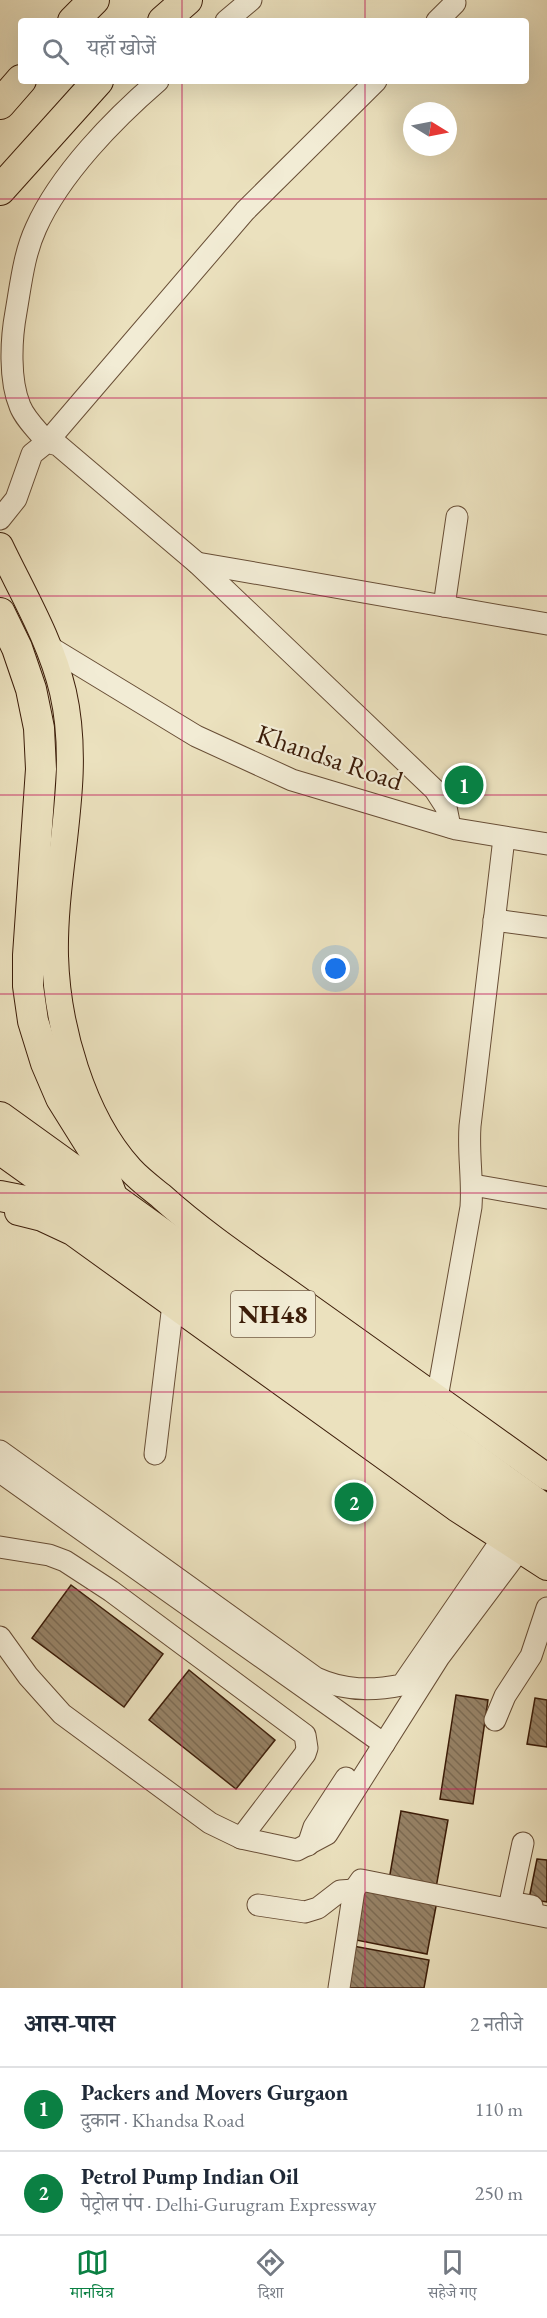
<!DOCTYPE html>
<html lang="hi">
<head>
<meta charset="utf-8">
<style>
	body { margin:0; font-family:"EB Garamond","Noto Serif Devanagari",serif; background:#f6f6f7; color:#1f2937 }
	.compass { position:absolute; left:403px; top:102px; width:54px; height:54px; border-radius:50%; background:#fff; box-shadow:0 6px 24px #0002; rotate:100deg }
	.you { position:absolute; left:336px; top:969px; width:21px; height:21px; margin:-15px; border:4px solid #fff; border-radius:50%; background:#1a73e8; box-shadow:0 0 0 9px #1a73e833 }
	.badge { display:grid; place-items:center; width:39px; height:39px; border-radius:50%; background:#0b8043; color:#fff; font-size:20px; font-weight:700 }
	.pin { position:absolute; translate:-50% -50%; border:3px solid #fff; box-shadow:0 2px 6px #0006 }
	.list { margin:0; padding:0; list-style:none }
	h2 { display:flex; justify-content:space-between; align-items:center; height:78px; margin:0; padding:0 24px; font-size:26px }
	h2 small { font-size:20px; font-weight:400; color:#747a83 }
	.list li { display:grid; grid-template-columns:39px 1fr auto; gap:18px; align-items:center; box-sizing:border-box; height:84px; padding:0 24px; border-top:2px solid #e0e1e3 }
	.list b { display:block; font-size:22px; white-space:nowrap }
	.list p { margin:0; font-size:20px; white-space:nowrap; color:#747a83 }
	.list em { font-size:20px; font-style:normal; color:#747a83 }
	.icon { flex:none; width:33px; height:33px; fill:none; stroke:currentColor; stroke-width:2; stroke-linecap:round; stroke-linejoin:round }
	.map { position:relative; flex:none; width:547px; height:1988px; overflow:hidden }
	.search { position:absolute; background:#fff; box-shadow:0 6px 24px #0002; left:18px; right:18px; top:18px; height:66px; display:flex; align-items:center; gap:15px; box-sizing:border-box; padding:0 21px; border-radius:6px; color:#747a83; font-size:22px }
	.sheet { height:246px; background:#fff }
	nav { display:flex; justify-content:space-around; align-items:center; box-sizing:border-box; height:84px; border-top:2px solid #e0e1e3; background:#fff; font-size:16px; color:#747a83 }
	nav a { display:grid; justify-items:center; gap:3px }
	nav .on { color:#0b8043 }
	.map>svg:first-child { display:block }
	.building { fill:url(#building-back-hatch); stroke:#3c1d09; stroke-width:1.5 }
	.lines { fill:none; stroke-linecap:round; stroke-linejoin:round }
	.minor-casing { stroke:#684e36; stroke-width:23 }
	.major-casing { stroke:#3c1d09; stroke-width:28 }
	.highway-casing { stroke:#3c1d09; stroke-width:32 }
	.minor { stroke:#f2ecd5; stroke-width:21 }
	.major { stroke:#ebe1be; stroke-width:26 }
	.highway { stroke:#ebe1be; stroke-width:30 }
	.grid { fill:none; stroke:#c2185b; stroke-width:1.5; stroke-opacity:0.55 }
	.labels { text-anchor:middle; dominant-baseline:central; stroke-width:4.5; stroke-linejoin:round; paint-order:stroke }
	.shield { fill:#f2ecd5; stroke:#735b46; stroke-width:1.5 }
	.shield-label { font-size:26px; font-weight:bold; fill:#3c1d09 }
	.street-label { font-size:27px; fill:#3c1d09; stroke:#f2ecd5 }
</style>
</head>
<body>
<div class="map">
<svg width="547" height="1988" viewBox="0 0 547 1988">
	<defs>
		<pattern id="building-back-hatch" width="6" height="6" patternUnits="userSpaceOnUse" patternTransform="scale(1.5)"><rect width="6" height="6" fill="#978367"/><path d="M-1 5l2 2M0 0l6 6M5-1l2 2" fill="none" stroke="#7c6b53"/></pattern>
	</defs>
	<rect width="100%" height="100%" fill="#ebe1be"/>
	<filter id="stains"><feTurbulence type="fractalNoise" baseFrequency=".00333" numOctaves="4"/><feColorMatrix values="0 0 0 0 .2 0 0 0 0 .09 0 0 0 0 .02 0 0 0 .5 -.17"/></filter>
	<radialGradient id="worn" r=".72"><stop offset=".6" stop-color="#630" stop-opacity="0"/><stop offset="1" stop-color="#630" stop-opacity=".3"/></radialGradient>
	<g class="building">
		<path d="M71,1585L163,1654L124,1707L32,1638Z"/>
		<path d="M189,1670L275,1740L236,1789L149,1720Z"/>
		<path d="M456,1695L488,1700L473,1804L440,1799Z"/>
		<path d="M535,1698L547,1700V1747L527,1744Z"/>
		<path d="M401,1811L448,1820L436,1888L389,1880Z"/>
		<path d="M537,1859L547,1860V1902L529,1899Z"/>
		<path d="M361,1886L437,1901L427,1954L351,1939Z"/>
		<path d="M353,1946L429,1960L424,1988H345Z"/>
	</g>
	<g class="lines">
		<g class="minor-casing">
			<g id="minor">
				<path d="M226,21L251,0"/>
				<path d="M437,21L455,3"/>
				<path d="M158,81C114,119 60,174 36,228C24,254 21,283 16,312C11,339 9,380 20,406C25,419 38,431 47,442L245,211L376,81"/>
				<path d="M0,519L16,499L32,454L47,442L58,445L197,563L435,790L446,807L450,827"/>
				<path d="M197,563L547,624"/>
				<path d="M444,606L457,517"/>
				<path d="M48,646L196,736L292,780L456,829L547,844"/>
				<path d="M494,920L547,927"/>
				<path d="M473,1185L547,1198"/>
				<path d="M437,1398L471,1207C473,1179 468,1155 470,1126L504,838"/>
				<path d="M0,1451L316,1678C344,1691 372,1691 402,1685L503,1538"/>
				<path d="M155,1454L173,1304"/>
				<path d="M0,1472L384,1744"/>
				<path d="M0,1547L49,1555L65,1561L111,1591L305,1735L307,1748L305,1754L241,1838"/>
				<path d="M0,1637L28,1676L62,1714L210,1823L241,1838L297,1850L327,1834L439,1657L520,1549"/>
				<path d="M495,1720L505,1696L531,1656L547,1608"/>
				<path d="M523,1843L511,1899L515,1903L532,1906"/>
				<path d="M308,1845L314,1827L346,1778"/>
				<path d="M258,1905L305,1912L318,1908L340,1891L354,1890"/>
				<path d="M339,1988L354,1890L361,1880L547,1917"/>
			</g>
		</g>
		<g class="major-casing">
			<g id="major">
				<path d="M0,546C23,594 51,641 63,692C83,780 53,868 55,956C57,1026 82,1116 130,1169C139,1179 151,1188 161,1196C201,1232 244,1261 288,1292C374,1353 461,1415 547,1477"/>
				<path d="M18,1212L42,1218L72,1232L456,1508L547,1567"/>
			</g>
		</g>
		<g class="highway-casing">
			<g id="highway">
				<path d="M73,21L94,0"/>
				<path d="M163,21L187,0"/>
				<path d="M0,104L21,80"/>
				<path d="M0,190L98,81"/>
				<path d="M0,613L17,648L31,689L39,728L41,769L28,955V986L33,1021L46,1063L61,1098L96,1154L113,1199"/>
				<path d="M0,1117L547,1511"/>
				<path d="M0,1149L547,1541"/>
				<path d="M0,1196L81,1212"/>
			</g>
		</g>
		<use href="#minor" class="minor"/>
		<use href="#major" class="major"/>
		<use href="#highway" class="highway"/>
	</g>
	<path class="grid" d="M182,0V21M365,0V21M182,81V1988M365,81V1988M0,199H547M0,398H547M0,596H547M0,795H547M0,994H547M0,1193H547M0,1392H547M0,1590H547M0,1789H547"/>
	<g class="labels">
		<rect class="shield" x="231" y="1291" width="84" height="46" rx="4.5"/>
		<g class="shield-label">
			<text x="273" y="1314">NH48</text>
		</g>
		<g class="street-label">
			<text transform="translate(330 757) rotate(19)">Khandsa Road</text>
		</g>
	</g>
	<rect width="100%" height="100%" filter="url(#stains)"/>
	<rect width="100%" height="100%" fill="url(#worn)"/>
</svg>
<svg class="compass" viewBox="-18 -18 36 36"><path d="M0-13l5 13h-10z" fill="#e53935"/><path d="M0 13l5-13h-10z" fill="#747a83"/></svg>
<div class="you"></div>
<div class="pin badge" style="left:464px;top:785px">1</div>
<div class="pin badge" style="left:354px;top:1502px">2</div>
<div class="search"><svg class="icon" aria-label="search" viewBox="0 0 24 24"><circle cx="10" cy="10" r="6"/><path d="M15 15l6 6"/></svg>यहाँ खोजें</div>
</div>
<section class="sheet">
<h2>आस-पास<small>2 नतीजे</small></h2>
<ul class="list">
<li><span class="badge">1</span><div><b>Packers and Movers Gurgaon</b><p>दुकान · Khandsa Road</p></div><em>110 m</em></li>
<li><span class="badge">2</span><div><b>Petrol Pump Indian Oil</b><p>पेट्रोल पंप · Delhi-Gurugram Expressway</p></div><em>250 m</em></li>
</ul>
</section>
<nav>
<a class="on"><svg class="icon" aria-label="map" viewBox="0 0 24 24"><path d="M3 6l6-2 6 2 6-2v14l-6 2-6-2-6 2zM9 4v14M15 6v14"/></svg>मानचित्र</a>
<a><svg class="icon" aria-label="directions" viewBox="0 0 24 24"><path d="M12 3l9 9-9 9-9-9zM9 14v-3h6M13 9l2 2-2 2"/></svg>दिशा</a>
<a><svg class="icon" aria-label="saved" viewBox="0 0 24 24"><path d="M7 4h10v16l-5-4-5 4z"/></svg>सहेजे गए</a>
</nav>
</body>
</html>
